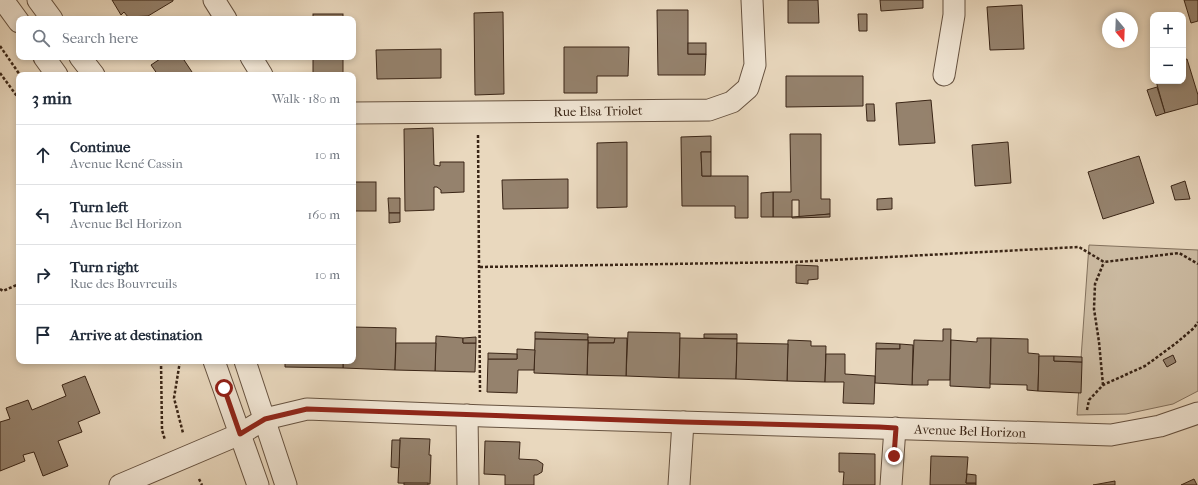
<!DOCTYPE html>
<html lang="en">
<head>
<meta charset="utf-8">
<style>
	body { margin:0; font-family:"IM FELL French Canon",serif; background:#f2f2f3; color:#1f2937 }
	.controls { position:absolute; right:12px; top:12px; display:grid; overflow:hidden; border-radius:8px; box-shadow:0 2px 6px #0003 }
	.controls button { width:36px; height:36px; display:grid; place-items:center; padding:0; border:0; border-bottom:1px solid #e0e1e3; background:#fff; color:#1f2937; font:20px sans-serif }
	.compass { position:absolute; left:1102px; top:12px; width:36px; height:36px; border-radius:50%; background:#fff; box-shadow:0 2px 6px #0003; rotate:161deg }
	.stop { position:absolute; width:12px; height:12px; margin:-9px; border:3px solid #8f2418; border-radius:50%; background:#fff }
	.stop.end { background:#8f2418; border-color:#fff; box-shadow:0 1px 4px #0008 }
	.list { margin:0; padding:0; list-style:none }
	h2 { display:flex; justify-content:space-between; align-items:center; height:52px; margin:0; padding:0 16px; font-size:17px }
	h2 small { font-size:13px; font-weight:400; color:#747a83 }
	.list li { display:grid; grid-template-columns:26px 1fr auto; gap:12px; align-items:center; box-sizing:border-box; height:60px; padding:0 16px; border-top:1px solid #e0e1e3 }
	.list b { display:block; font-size:15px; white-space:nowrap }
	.list p { margin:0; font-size:13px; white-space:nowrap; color:#747a83 }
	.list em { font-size:13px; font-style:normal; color:#747a83 }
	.icon { flex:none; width:22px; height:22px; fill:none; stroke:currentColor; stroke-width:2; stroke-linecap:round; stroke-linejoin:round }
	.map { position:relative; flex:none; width:1198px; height:485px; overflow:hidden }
	.search { position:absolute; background:#fff; box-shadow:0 2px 6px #0003; left:16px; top:16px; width:340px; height:44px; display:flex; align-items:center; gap:10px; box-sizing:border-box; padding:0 14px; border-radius:8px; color:#747a83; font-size:15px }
	.panel { position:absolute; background:#fff; box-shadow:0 2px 6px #0003; left:16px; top:72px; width:340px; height:292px; border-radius:8px }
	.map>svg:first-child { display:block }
	.green { fill:#cbbaa1; stroke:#82705c }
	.building { fill:#95826d; stroke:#3a2516 }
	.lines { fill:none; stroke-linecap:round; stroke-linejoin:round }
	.minor-casing { stroke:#665240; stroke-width:23 }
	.path { stroke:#3a2516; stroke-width:2.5; stroke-dasharray:3 2; stroke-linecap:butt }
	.minor { stroke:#f1e6d5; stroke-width:21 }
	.route { stroke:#8f2418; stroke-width:5 }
	.labels { text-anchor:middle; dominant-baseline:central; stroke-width:3; stroke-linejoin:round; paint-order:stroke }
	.street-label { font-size:13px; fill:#3a2516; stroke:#f1e6d5 }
</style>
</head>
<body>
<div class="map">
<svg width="1198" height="485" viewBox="0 0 1198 485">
	<rect width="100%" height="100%" fill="#e9d8be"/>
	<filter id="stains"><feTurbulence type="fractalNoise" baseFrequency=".005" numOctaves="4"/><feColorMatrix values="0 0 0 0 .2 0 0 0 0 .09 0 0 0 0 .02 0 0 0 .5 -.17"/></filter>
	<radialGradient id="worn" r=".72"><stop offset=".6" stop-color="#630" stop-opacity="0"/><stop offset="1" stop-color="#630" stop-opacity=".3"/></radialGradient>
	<path class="green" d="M1089,245L1198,250V391L1173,404L1126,414L1077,415Z"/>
	<g class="building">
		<path d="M112,0H173V1L148,16L128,17L124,12L121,15Z"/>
		<path d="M788,0H818L819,23H788Z"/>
		<path d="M880,0H923V8L881,11Z"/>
		<path d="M1184,0H1198V21L1191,23Z"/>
		<path d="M1022,5L1024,49L990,50L987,7Z"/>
		<path d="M657,10H688V54H706L705,75H658Z"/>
		<path d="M503,12L504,94L475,95L474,13Z"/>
		<rect x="313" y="14" width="30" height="5"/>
		<path d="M858,14H867V31H859Z"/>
		<rect x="688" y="43" width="18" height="11"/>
		<path d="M564,47H629L628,76H597V93H564Z"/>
		<path d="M441,49V78L377,79L376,50Z"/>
		<path d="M163,57H182L194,75H158L151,65Z"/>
		<rect x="313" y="57" width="30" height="18"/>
		<path d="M1187,59L1198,95V104L1165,113L1156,81H1183V60Z"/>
		<path d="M786,76H863V106L786,107Z"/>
		<path d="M1157,87L1165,113L1156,116L1147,90Z"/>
		<path d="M931,100L935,143L899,145L896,103Z"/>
		<path d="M866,104H874L875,121H867Z"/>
		<path d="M433,128L434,165L440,166V162H464V192L441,193V190L437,187H434V210L405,211L404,129Z"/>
		<path d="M790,134H821V199H830V214L799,217V200H792V217H773V192H791Z"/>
		<path d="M711,136V152H701L702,176H748V218H735V206H682L681,137Z"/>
		<path d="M627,142V207L597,208V143Z"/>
		<path d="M1008,142L1011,183L975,186L972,145Z"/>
		<path d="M701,152H711V176H702Z"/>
		<path d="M1139,156L1154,203L1103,219L1088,172Z"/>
		<path d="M568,179V208L503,209L502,180Z"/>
		<path d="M1185,181L1190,199L1175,200L1171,186Z"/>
		<rect x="353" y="182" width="23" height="29"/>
		<path d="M773,192V217H761V193Z"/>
		<path d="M388,198H400V213H389Z"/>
		<path d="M892,198V209L877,210V199Z"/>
		<path d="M389,213H400V222L389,223Z"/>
		<path d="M830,214V217L792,218V217Z"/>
		<path d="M796,265L818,266V279L808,280V284L796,283Z"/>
		<path d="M353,327L396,328L395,370L343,368V361H353Z"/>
		<path d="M943,329H951L950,380H928V385H912L914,340L943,341Z"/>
		<path d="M535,332L588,334V340L535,339Z"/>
		<path d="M628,332L680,333L679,378L626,376Z"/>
		<path d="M704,334H737V339L704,338Z"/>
		<path d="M436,336L463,338V343H476L475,372L435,371Z"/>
		<path d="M476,337V343H463V338Z"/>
		<path d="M588,337L615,338L614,343H588Z"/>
		<path d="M615,338H627L626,376L587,375L588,343H614Z"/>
		<path d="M680,338L737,339L736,379L679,378Z"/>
		<path d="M977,338H991L990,388L950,386L951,340L977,342Z"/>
		<path d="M991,338L1028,339V353L1039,354L1038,391L1027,390V385L990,384Z"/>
		<path d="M535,339L588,340L587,375L534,373Z"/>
		<path d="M788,340L811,341V346H826L825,382L787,381Z"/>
		<path d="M396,343H436L435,371L395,370Z"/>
		<path d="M737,343L788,344L787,381L736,379Z"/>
		<path d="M876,343L900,344V349H876Z"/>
		<path d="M900,344L913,345L912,385L875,383L876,349H900Z"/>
		<path d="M517,349L535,350L534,370H518L517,393L487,392L488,359H517Z"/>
		<path d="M488,353L517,354V359H488Z"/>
		<path d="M826,354H845V374L875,376L874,404L843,403L844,382H825Z"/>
		<path d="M1173,355L1176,362L1167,367L1163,360Z"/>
		<path d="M1039,356H1054V361L1082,362L1081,393L1038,391Z"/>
		<path d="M1054,356L1082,357V362L1054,361Z"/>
		<path d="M285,361H343V368L285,367Z"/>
		<path d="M85,376L100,413L78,422L82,432L58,441L68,466L43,476L34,452L23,455L25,461L0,471V422L10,419L6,408L28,400L32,410L66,396L62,385Z"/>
		<path d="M400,438L430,439L429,455H431L430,484L398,483Z"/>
		<path d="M392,440H400L399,468L391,467Z"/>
		<path d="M485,441L520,442L519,459L537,460L543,464L542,472L537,475H534V485H505V475L484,474Z"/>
		<path d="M839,453L875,454V485H843L844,472H839Z"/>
		<path d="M931,456L968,457L966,483H976V485H930Z"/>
		<path d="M967,474L976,475V483H966Z"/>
		<path d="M1194,479L1197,485H1181Z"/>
		<path d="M1115,481V485H1093Z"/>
		<rect x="404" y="483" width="24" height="2"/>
	</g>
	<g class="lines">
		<g class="minor-casing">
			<g id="minor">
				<path d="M3,0L19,22"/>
				<path d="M38,0L52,19"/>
				<path d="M214,0L226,19"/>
				<path d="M44,57L57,75"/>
				<path d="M80,57L94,75"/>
				<path d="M251,57L262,75"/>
				<path d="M944,75L954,15V0"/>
				<path d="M353,113L709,110L732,102L748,88L755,65L752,0"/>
				<path d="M214,361L258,485"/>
				<path d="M245,361L286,485"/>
				<path d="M467,415L468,485"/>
				<path d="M120,485L240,434L265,419L307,409L485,416L1111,435L1160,426L1198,413"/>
				<path d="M679,485L683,422"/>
				<path d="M891,485L895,428"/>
			</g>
		</g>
		<g class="path">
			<path d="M0,46L20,75"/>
			<path d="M0,73L19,99"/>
			<path d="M478,135L480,392"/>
			<path d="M480,267L793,262L1079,247L1104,262L1179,253L1198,264"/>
			<path d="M0,289L3,291L19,284"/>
			<path d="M161,361L162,430L165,440"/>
			<path d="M180,361L174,398L183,433"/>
			<path d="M1103,385L1099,342L1094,309L1095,284L1104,262"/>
			<path d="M1087,410L1089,400L1103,385L1145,366L1175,344L1194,328L1198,322"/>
			<path d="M199,479L202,485"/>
		</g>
		<use href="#minor" class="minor"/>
	</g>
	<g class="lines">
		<path class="route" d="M224,388L240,434L265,419L307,409L683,422L879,427L896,428L894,456"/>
	</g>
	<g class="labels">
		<g class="street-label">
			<text transform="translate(598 111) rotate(-1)">Rue Elsa Triolet</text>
			<text transform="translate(970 431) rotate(2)">Avenue Bel Horizon</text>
		</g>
	</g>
	<rect width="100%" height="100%" filter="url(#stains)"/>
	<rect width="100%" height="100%" fill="url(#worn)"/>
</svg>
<div class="controls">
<button>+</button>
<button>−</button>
</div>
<svg class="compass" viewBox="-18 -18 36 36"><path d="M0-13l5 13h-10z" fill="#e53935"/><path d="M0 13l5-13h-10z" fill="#747a83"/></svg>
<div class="stop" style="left:224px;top:388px"></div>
<div class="stop end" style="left:894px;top:456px"></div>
<div class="search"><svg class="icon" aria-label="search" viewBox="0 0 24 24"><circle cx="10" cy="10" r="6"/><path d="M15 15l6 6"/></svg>Search here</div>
<section class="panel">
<h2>3 min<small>Walk · 180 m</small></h2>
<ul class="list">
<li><svg class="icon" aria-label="ahead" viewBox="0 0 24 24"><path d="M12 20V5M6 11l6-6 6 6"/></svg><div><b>Continue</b><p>Avenue René Cassin</p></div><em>10 m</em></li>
<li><svg class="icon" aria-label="left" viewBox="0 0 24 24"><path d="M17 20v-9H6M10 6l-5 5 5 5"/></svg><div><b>Turn left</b><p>Avenue Bel Horizon</p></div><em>160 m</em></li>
<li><svg class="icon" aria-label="right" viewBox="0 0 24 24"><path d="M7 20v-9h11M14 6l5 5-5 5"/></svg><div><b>Turn right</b><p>Rue des Bouvreuils</p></div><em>10 m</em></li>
<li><svg class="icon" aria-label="arrive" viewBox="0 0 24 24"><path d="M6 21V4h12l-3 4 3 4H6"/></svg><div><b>Arrive at destination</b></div></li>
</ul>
</section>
</div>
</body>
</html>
